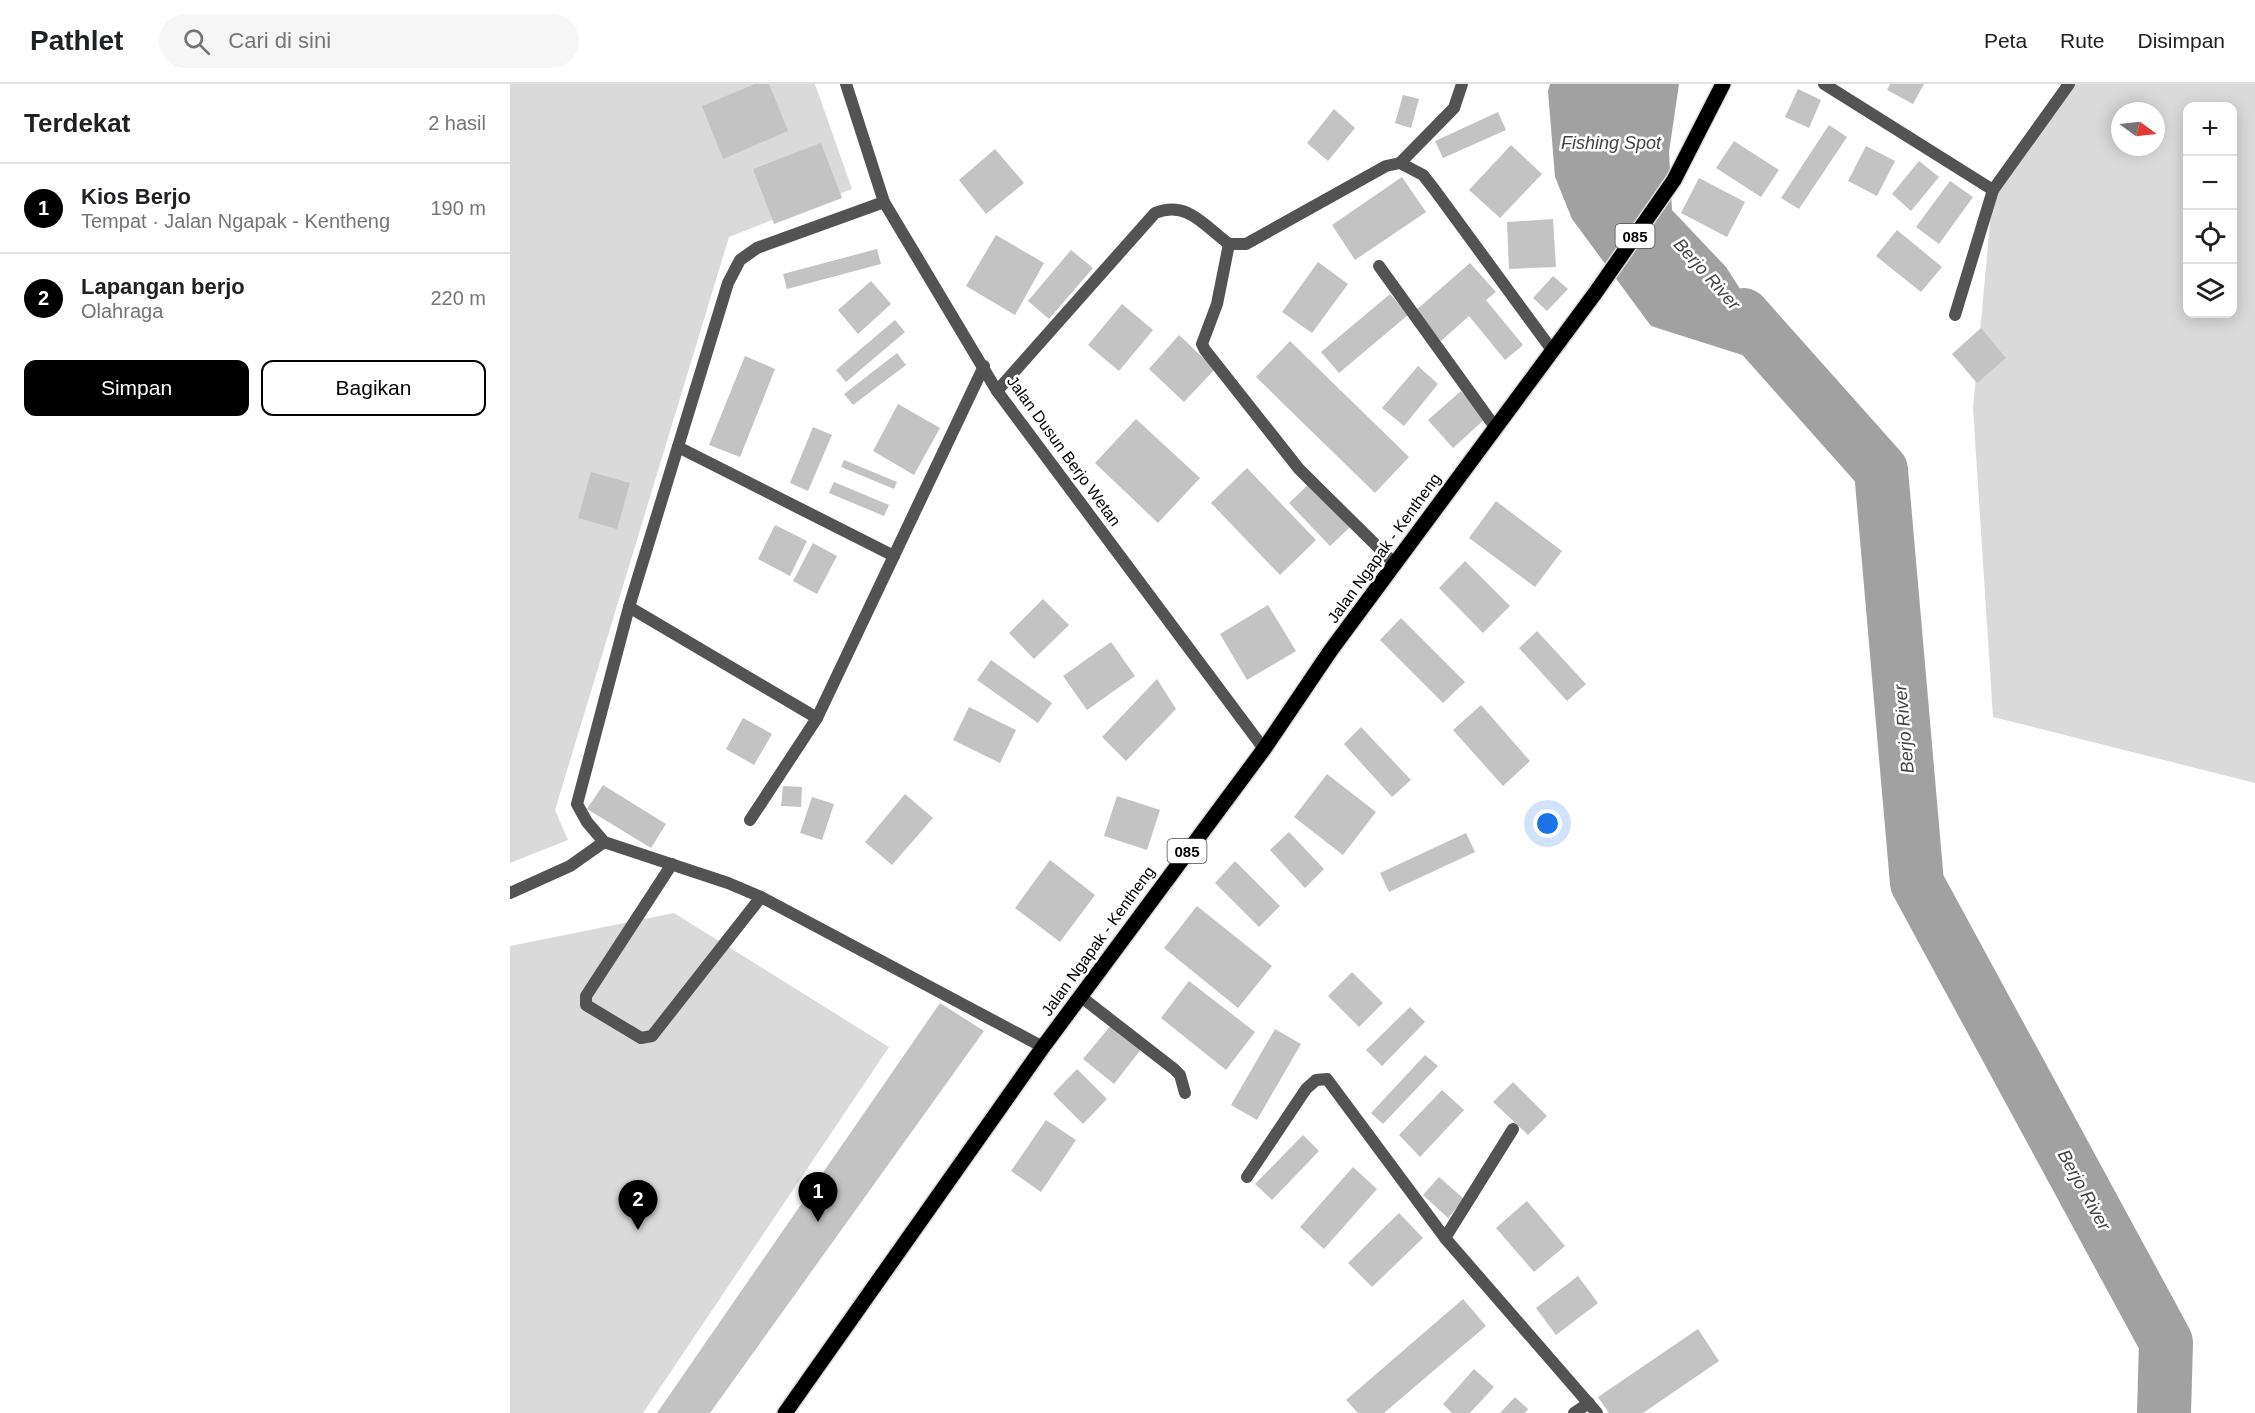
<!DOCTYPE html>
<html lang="id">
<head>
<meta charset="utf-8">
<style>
	body { margin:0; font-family:Helvetica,sans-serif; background:#f6f6f6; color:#202124 }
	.controls { position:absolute; right:18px; top:18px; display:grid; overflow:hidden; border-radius:12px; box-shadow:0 3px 15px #0003 }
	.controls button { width:54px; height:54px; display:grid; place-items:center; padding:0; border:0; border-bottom:2px solid #e0e0e0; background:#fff; color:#202124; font:30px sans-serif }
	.compass { position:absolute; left:1601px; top:18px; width:54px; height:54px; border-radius:50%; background:#fff; box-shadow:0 3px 15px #0003; rotate:105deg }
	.you { position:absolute; left:1038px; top:740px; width:21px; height:21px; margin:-15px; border:4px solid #fff; border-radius:50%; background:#1a73e8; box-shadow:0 0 0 9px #1a73e833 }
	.badge { display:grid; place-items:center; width:39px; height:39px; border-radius:50%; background:#000; color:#fff; font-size:20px; font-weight:700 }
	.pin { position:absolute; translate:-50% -50px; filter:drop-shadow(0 2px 3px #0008) }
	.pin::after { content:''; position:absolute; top:32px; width:21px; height:18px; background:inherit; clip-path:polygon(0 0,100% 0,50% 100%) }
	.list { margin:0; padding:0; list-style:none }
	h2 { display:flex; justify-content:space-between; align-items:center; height:78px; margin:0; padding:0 24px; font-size:26px }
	h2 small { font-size:20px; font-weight:400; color:#757577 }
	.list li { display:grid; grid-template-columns:39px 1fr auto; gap:18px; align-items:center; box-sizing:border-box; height:90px; padding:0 24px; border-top:2px solid #e0e0e0 }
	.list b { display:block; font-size:22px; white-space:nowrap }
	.list p { margin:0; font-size:20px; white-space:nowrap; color:#757577 }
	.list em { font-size:20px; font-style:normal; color:#757577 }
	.actions { display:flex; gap:12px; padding:18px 24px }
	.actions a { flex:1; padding:14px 0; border:2px solid #000; border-radius:12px; text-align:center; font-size:21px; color:#000 }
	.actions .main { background:#000; color:#fff }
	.icon { flex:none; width:33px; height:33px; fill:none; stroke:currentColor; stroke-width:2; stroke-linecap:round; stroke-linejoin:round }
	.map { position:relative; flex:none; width:1745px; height:1329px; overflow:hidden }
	header { display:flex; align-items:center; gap:36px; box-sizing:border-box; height:84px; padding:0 30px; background:#fff; border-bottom:2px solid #e0e0e0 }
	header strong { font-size:28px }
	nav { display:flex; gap:33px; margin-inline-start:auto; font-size:21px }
	.search { width:420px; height:54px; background:#f6f6f6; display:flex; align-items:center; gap:15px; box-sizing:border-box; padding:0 21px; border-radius:33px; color:#757577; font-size:22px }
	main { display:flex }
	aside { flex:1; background:#fff }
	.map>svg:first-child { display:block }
	.green { fill:#dadada; fill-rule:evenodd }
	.water { fill:#a1a1a1 }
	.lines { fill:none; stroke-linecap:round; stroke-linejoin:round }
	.river { stroke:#a1a1a1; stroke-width:54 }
	.building { fill:#c3c3c3 }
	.primary-casing { stroke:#dbdbdb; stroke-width:18 }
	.lane { stroke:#535353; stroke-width:12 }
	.street { stroke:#535353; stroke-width:12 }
	.primary { stroke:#000; stroke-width:15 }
	.labels { text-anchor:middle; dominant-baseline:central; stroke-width:5; stroke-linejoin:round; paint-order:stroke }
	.shield { fill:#fff; stroke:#4c4c4c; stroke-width:1.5 }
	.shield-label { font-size:15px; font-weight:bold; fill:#000 }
	.street-label { font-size:16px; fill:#000; stroke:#fff }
	.water-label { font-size:18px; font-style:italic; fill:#424242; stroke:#fff }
</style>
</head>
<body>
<header>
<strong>Pathlet</strong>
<div class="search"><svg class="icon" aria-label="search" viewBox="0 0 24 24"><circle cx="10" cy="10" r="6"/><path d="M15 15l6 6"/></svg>Cari di sini</div>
<nav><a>Peta</a><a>Rute</a><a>Disimpan</a></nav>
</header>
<main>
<aside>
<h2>Terdekat<small>2 hasil</small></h2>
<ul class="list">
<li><span class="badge">1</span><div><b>Kios Berjo</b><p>Tempat · Jalan Ngapak - Kentheng</p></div><em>190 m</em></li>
<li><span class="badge">2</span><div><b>Lapangan berjo</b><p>Olahraga</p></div><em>220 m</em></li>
</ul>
<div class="actions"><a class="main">Simpan</a><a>Bagikan</a></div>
</aside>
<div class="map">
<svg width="1745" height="1329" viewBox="0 0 1745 1329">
	<rect width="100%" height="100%" fill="#fff"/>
	<g class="green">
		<path d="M0,0H305L342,105L219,153L45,726L58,756L0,779Z"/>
		<path d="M1559,0H1745V699L1483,633L1463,324L1483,106ZM1678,22H1722V230H1678ZM1610,27H1646V63H1610Z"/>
		<path d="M164,829L379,963L133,1329H0V862Z"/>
	</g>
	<path class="water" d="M1040,0H1169L1159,68L1162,126L1216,183L1283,287L1141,242L1062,135L1045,93L1038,7Z"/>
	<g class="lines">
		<path class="river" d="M1233,231L1371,386L1407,799L1656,1258L1654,1329"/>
	</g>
	<g class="building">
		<path d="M245,0H259L278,47L213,75L192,22Z"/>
		<path d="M1380,0H1414L1403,20L1377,6Z"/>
		<path d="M1288,5L1311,16L1299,44L1275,33Z"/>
		<path d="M893,11L909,15L901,44L885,39Z"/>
		<path d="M824,25L845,44L818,77L797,59Z"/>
		<path d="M988,28L996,46L933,74L925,57Z"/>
		<path d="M1319,41L1337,53L1289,125L1271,114Z"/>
		<path d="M1224,57L1269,86L1251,113L1206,84Z"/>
		<path d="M311,59L332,114L264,140L243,85Z"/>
		<path d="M1001,61L1032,90L990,134L959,106Z"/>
		<path d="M1356,62L1385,77L1367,112L1338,97Z"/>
		<path d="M485,65L514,99L476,130L449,96Z"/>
		<path d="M1409,77L1429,93L1401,127L1382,110Z"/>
		<path d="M892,93L916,128L845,176L822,141Z"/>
		<path d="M1189,94L1235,118L1217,153L1171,129Z"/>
		<path d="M1440,97L1463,113L1429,160L1406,143Z"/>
		<path d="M1043,135L1046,183L999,185L997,138Z"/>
		<path d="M1387,146L1432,183L1411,208L1366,172Z"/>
		<path d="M486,151L534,179L505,231L456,202Z"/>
		<path d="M367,165L371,180L277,205L273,190Z"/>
		<path d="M561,166L583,184L539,235L518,217Z"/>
		<path d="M808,178L838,200L802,249L772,228Z"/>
		<path d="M960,179L986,208L976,216L1013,261L995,276L959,232L931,257L905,227Z"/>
		<path d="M1043,192L1058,205L1037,227L1023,214Z"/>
		<path d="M361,197L381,220L348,250L328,226Z"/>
		<path d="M880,210L898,231L829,289L811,268Z"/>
		<path d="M612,220L643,246L609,287L578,261Z"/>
		<path d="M385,236L395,248L336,298L326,286Z"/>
		<path d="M1471,244L1496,274L1467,299L1442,270Z"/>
		<path d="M669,251L705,285L674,318L639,285Z"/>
		<path d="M780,257L899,373L865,409L746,293Z"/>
		<path d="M387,269L396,281L343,321L334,310Z"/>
		<path d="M235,272L265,285L230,373L199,361Z"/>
		<path d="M908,282L928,300L894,342L872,324Z"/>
		<path d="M951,307L975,335L943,364L918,336Z"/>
		<path d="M388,320L430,344L404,391L363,367Z"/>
		<path d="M626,335L690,394L648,439L585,379Z"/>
		<path d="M303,343L322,351L298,407L280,399Z"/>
		<path d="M334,376L387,398L384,405L331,383Z"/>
		<path d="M737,384L806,456L770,491L701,419Z"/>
		<path d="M81,388L120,399L107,445L68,434Z"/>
		<path d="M324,398L379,421L374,432L319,409Z"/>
		<path d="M799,400L840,443L820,462L779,419Z"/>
		<path d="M986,417L1052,467L1025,503L959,454Z"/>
		<path d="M265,441L297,457L280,492L248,475Z"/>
		<path d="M303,459L327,472L307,510L283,497Z"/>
		<path d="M955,477L1000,522L973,549L929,504Z"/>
		<path d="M533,515L559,541L524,575L499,549Z"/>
		<path d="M758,521L786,567L737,596L710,550Z"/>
		<path d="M891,534L955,598L933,619L870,556Z"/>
		<path d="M1027,547L1076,600L1057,617L1009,564Z"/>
		<path d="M601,558L625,592L577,626L553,592Z"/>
		<path d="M481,576L542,619L528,639L467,596Z"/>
		<path d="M647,595L666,625L616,677L592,653Z"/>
		<path d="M971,621L1020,677L993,702L943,646Z"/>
		<path d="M459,623L506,646L490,679L443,656Z"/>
		<path d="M233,634L262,650L244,681L216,665Z"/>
		<path d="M851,643L901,696L882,713L834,660Z"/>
		<path d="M817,690L866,728L833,771L784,733Z"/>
		<path d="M93,701L156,740L141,764L77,725Z"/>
		<path d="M273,702L292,703L291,723L271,722Z"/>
		<path d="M395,710L423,734L382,781L355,758Z"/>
		<path d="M607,712L650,726L637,766L594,752Z"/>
		<path d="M302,713L324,720L312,756L290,749Z"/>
		<path d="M779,748L814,785L795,804L760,766Z"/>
		<path d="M956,749L965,768L879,808L870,789Z"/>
		<path d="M540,776L585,811L550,858L505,824Z"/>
		<path d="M725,777L770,822L749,843L705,799Z"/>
		<path d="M687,822L762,882L728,924L654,864Z"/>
		<path d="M842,888L873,919L849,943L818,912Z"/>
		<path d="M679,897L745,948L716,986L651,934Z"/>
		<path d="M430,919L474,947L200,1329H147Z"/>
		<path d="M900,923L915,938L872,982L856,966Z"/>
		<path d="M602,940L632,964L604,1000L573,975Z"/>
		<path d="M765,945L791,960L747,1036L721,1021Z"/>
		<path d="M915,971L928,982L873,1040L861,1029Z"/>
		<path d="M567,985L597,1015L573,1040L543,1010Z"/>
		<path d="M1003,998L1037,1032L1018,1051L983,1018Z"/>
		<path d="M932,1006L954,1026L910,1073L889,1051Z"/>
		<path d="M536,1036L566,1056L531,1108L501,1087Z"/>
		<path d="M793,1051L809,1067L762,1116L745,1100Z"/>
		<path d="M843,1083L867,1105L814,1165L790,1143Z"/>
		<path d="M929,1093L954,1115L938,1134L913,1111Z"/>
		<path d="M1017,1117L1055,1162L1024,1188L986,1144Z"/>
		<path d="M889,1129L913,1154L862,1203L838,1179Z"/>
		<path d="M1068,1192L1088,1219L1046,1251L1026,1224Z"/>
		<path d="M953,1215L976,1242L874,1329H848L836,1316Z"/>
		<path d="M1188,1245L1209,1277L1133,1329H1099L1088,1313Z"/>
		<path d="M964,1285L984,1303L960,1329H942L933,1320Z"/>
		<path d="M1005,1313L1018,1325L1015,1329H990Z"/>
	</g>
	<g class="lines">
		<g class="primary-casing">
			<path id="primary" d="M275,1329L533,963L754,665L821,566L1086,208L1164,96L1213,0"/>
		</g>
		<g class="lane">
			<path d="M162,780L76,912V921L131,954L142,952L251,813"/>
			<path d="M0,809L60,782L94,758"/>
		</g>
		<g class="street">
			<path d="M336,0L374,118L487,307L754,665"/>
			<path d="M1314,0L1483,106"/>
			<path d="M890,79L944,24L952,0"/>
			<path d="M374,118L247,164L230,176L218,199L119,523L67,720L77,738L94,758L218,799L251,813L533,963"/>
			<path d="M719,160L707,220L692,260L695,266L789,385L885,480"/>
			<path d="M869,182L985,343"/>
			<path d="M1445,231L1483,106L1559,0"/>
			<path d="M487,307L645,129C678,116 694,142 719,160H736L876,82L890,79L913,91L924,105L1042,266"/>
			<path d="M168,363L384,472"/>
			<path d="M119,523L307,634"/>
			<path d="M240,736L307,634L474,282"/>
			<path d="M570,912L664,985L670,991L675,1009"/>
			<path d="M737,1093L796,1005L806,996L817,995L935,1154L1087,1329"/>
			<path d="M935,1154L1003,1045"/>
			<path d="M1064,1329L1079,1319"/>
		</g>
		<use href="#primary" class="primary"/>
	</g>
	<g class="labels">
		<g class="shield">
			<rect x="1105.5" y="140" width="39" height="24" rx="4.5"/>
			<rect x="657.5" y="755" width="39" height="24" rx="4.5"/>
		</g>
		<g class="shield-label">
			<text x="1125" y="152">085</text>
			<text x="677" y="767">085</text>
		</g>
		<g class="street-label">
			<text transform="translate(554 367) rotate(54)">Jalan Dusun Berjo Wetan</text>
			<text transform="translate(874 464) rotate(-54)">Jalan Ngapak - Kentheng</text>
			<text transform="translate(588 857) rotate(-54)">Jalan Ngapak - Kentheng</text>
		</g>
		<g class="water-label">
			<text x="1101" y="59">Fishing Spot</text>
			<text transform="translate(1197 190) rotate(48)">Berjo River</text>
			<text transform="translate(1394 645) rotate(-95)">Berjo River</text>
			<text transform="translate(1574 1106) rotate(61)">Berjo River</text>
		</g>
	</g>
</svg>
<div class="controls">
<button>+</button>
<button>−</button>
<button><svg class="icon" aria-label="locate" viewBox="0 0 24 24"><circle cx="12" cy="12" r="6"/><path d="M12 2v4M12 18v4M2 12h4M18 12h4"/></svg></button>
<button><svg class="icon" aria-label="layers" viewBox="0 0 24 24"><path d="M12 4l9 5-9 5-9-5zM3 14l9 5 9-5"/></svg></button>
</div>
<svg class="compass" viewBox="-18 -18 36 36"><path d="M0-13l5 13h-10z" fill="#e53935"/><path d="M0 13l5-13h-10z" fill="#757577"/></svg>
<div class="you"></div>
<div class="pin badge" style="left:308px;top:1138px">1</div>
<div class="pin badge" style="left:128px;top:1146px">2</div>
</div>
</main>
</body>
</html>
